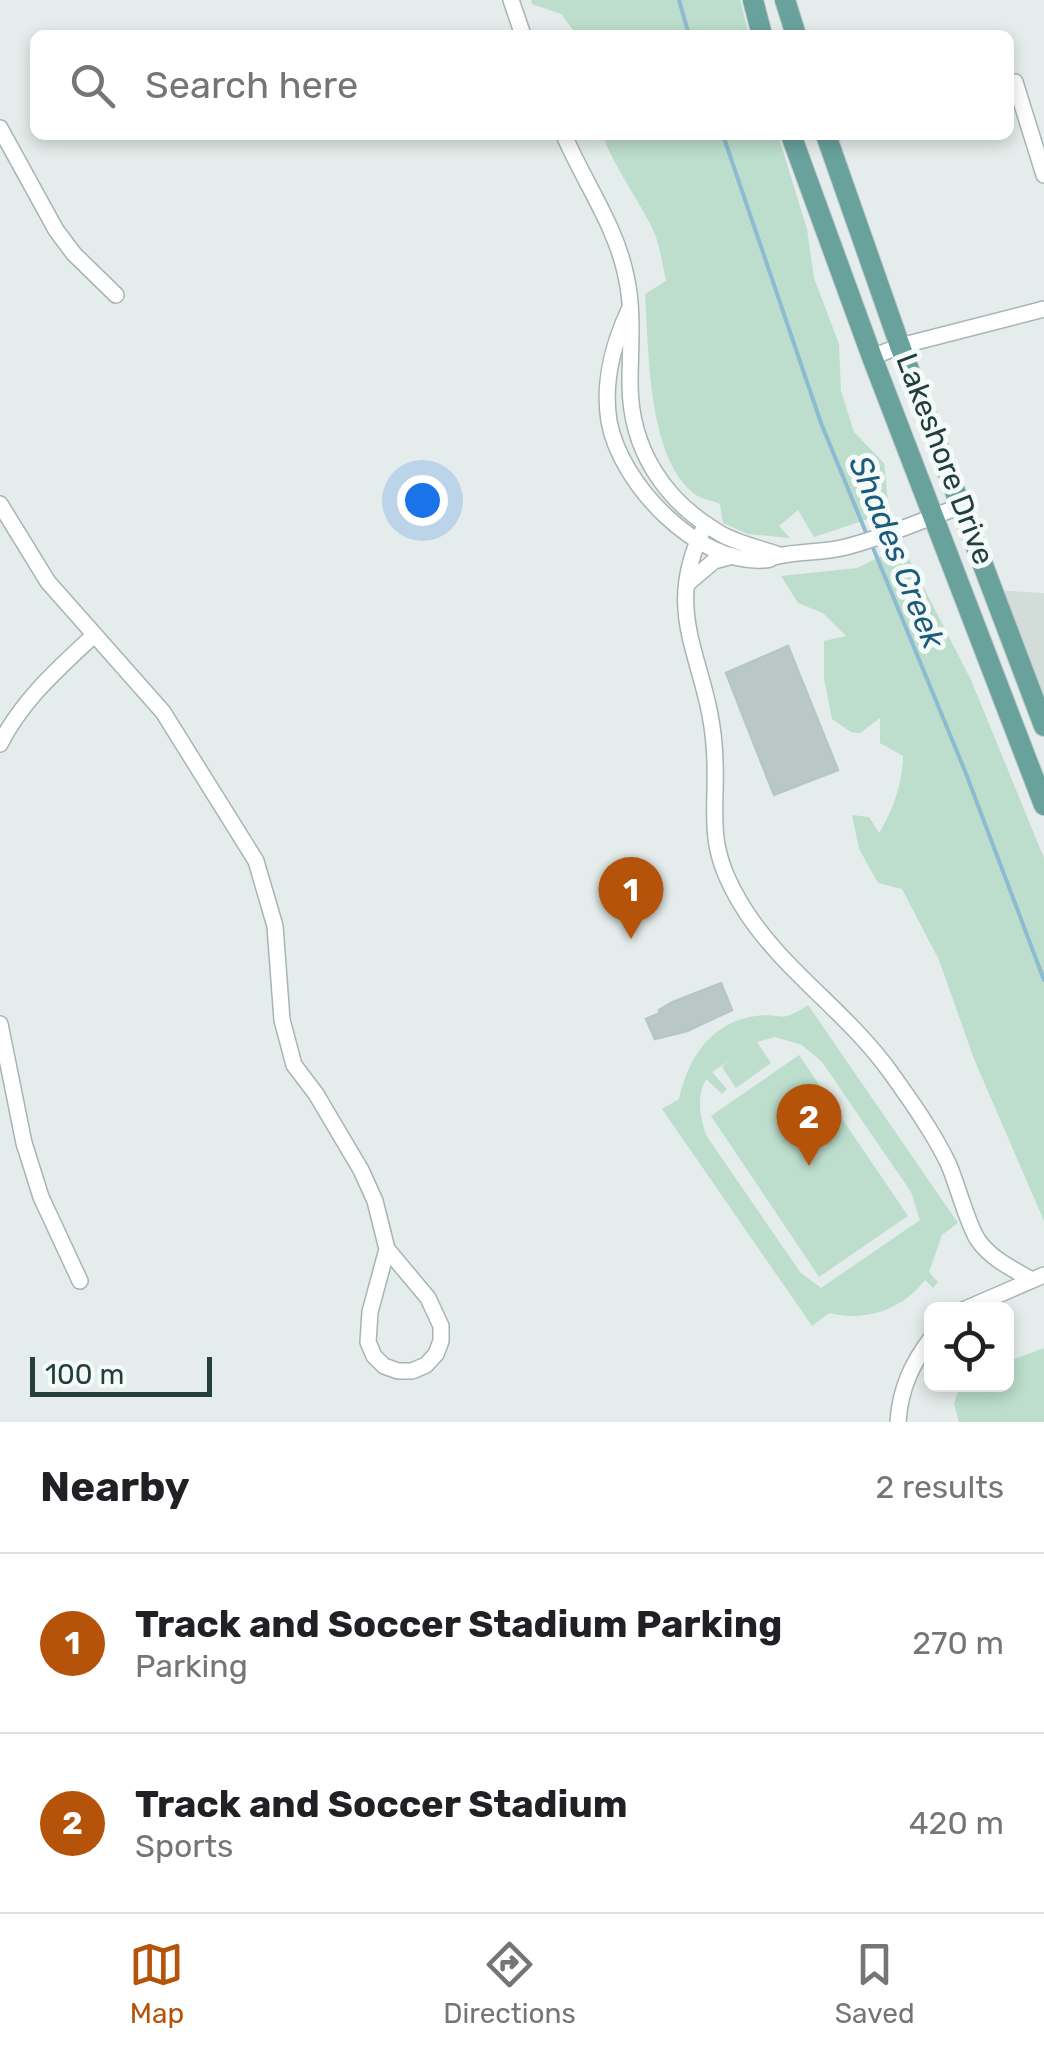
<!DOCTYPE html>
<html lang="en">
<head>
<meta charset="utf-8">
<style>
	body { margin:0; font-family:Rubik,sans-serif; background:#f6f6f6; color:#202124 }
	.controls { position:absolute; right:30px; bottom:30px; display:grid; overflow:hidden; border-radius:15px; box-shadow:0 5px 15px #0003 }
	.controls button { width:90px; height:90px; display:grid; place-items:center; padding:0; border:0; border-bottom:2px solid #e0e0e0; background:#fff; color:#202124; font:50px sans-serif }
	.scale { position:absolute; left:30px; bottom:25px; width:182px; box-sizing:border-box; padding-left:10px; border:5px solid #233f3c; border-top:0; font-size:28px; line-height:35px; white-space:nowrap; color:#233f3c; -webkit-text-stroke:8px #f4faf8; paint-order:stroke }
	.you { position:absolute; left:422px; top:500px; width:35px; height:35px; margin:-25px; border:8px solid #fff; border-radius:50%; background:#1a73e8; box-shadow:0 0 0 15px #1a73e833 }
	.badge { display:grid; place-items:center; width:65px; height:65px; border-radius:50%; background:#b45309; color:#fff; font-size:32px; font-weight:700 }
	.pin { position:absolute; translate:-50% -82px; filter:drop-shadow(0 2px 5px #0008) }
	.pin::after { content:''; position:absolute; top:52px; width:35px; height:30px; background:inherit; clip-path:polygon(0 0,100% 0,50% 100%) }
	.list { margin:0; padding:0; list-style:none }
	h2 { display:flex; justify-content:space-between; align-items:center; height:130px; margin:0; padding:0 40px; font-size:42px }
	h2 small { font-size:32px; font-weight:400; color:#757577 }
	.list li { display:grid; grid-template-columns:65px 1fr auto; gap:30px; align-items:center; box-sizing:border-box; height:180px; padding:0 40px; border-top:2px solid #e0e0e0 }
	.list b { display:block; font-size:38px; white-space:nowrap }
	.list p { margin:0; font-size:32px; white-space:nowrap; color:#757577 }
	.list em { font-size:32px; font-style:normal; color:#757577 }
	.icon { flex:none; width:55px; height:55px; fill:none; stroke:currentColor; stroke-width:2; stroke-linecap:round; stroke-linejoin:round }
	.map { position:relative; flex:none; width:1044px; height:1422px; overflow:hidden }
	.search { position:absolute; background:#fff; box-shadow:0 5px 15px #0003; left:30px; right:30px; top:30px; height:110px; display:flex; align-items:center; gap:25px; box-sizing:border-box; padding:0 35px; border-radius:15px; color:#757577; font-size:38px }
	.sheet { height:490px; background:#fff }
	nav { display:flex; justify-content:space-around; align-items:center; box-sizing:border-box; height:140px; border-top:2px solid #e0e0e0; background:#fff; font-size:28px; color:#757577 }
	nav a { display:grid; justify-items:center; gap:5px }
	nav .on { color:#b45309 }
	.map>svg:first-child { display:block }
	.built { fill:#d2ddda }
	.green { fill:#bddecc; fill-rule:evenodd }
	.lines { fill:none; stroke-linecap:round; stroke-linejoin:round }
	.stream { stroke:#8dbbd1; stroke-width:4 }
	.building { fill:#b9c8c4; stroke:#b6c7c3; stroke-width:2.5 }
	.minor-casing { stroke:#a6b5b3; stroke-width:18 }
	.major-casing { stroke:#c1c9c8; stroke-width:22 }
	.minor { stroke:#fff; stroke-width:15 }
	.major { stroke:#69a29d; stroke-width:20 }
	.labels { text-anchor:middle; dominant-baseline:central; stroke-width:10; stroke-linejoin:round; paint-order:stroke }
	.street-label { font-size:30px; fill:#233f3c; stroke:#f4faf8 }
	.water-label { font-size:32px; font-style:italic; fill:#1d5b7b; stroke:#f4faf8 }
</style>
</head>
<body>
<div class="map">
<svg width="1044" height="1422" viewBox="0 0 1044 1422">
	<rect width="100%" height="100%" fill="#e4edeb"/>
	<path class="built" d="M992,590L1044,593V726Z"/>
	<g class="green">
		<path d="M531,0H740L749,35H577L561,14L532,4Z"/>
		<path d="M604,135H778L807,229L814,278L839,344L841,391L854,432L884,463L889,512L814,537L798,510L779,526L790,538L748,534L723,523L720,504C711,500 697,498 691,491C647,451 649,350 645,294L666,281C663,266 660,249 655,234C646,211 604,151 604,135Z"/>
		<path d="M898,548L908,557L971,680L1044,858V1221L974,1059L939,960L902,889L878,883L859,849L852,815L869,817L879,833C894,809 902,784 903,756L880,743V718L860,733L851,732L832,719L824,679V641L846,636L823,613L798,603L781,576L857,568Z"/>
		<path d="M808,1005L958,1223L942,1235L929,1272L938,1282L933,1288L925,1280C902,1310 866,1322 829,1313L812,1326L662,1109L679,1099C688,1058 711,1022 756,1016C786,1012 778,1025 808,1005ZM775,1037L802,1045L822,1062L911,1192L920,1220L821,1288L801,1273L791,1259L706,1135C700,1115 696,1098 706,1079L722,1094L727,1089L712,1072L729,1061L722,1067L736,1088L771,1063L757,1042Z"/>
		<path d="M799,1055L908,1216L819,1277L711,1116Z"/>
		<path d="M1044,1348V1422H959L954,1404L960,1385L1006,1384L1007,1362Z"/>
	</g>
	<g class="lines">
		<g class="stream">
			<path d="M679,0L689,35"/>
			<path d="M723,135L821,423L867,535"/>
			<path d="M871,543L965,771L1044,980"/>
		</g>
	</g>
	<g class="building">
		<path d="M788,646L838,770L774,795L726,673Z"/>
		<path d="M721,983L732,1010L687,1031L655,1039L646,1019L660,1013L659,1010L673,1002Z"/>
	</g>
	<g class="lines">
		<g class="minor-casing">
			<g id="minor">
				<path d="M511,0L523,35"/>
				<path d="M1015,82L1044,175"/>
				<path d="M0,128L56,230L74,254L116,295"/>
				<path d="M564,135C584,182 616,226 626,276C634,311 630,347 630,383C630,449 664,501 721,534C739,544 760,548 779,555"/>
				<path d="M629,310C613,344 603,384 609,421C620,484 697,564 763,560C776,559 765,559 778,556C800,551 823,553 846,547C885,537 923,520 961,506"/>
				<path d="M872,357L900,346L1044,309"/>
				<path d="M0,504L48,582L163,712L256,861L275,926L282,1020L294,1065L316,1094L361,1170L375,1201L387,1249L428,1298L441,1326V1341L436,1354L426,1365L412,1371H398L384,1366L374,1356L368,1342L370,1312L387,1249"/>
				<path d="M706,524C659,614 707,657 714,744C720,811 701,838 741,904C780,969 847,1011 891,1073C911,1101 933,1132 948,1163C957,1183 968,1226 978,1240C991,1259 1013,1269 1032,1280"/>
				<path d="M687,584L714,561L733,556"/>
				<path d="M0,744C23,699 58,669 94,635"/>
				<path d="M0,1024L24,1143L41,1197L80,1281"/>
				<path d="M963,1310L1044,1275"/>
				<path d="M898,1422C900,1389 912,1363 932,1337"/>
			</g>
		</g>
		<g class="major-casing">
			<g id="major">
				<path d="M753,0L762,35"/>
				<path d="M785,0L796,35"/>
				<path d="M791,135L872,357L1044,805"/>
				<path d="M826,135L900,346L1044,726"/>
			</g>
		</g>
		<use href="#minor" class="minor"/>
		<use href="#major" class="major"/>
	</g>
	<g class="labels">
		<g class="street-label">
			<text transform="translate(945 459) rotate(69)">Lakeshore Drive</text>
		</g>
		<g class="water-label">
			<text transform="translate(897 552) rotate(68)">Shades Creek</text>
		</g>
	</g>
</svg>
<div class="controls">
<button><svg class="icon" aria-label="locate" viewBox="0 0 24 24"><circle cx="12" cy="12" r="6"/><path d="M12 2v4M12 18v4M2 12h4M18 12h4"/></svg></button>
</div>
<div class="scale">100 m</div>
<div class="you"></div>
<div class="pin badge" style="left:631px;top:939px">1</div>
<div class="pin badge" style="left:809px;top:1166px">2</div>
<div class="search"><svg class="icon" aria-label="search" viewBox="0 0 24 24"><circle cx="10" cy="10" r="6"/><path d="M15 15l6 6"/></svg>Search here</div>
</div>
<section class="sheet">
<h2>Nearby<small>2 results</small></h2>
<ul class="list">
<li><span class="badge">1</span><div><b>Track and Soccer Stadium Parking</b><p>Parking</p></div><em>270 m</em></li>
<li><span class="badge">2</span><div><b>Track and Soccer Stadium</b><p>Sports</p></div><em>420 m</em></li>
</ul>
</section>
<nav>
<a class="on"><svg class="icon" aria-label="map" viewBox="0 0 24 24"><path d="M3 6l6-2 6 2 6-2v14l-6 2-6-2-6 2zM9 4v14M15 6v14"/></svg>Map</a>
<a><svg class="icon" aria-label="directions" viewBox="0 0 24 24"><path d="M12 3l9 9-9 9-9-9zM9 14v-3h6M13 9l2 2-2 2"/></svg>Directions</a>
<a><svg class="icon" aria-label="saved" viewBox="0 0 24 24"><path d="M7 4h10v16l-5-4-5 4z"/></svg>Saved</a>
</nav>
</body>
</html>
